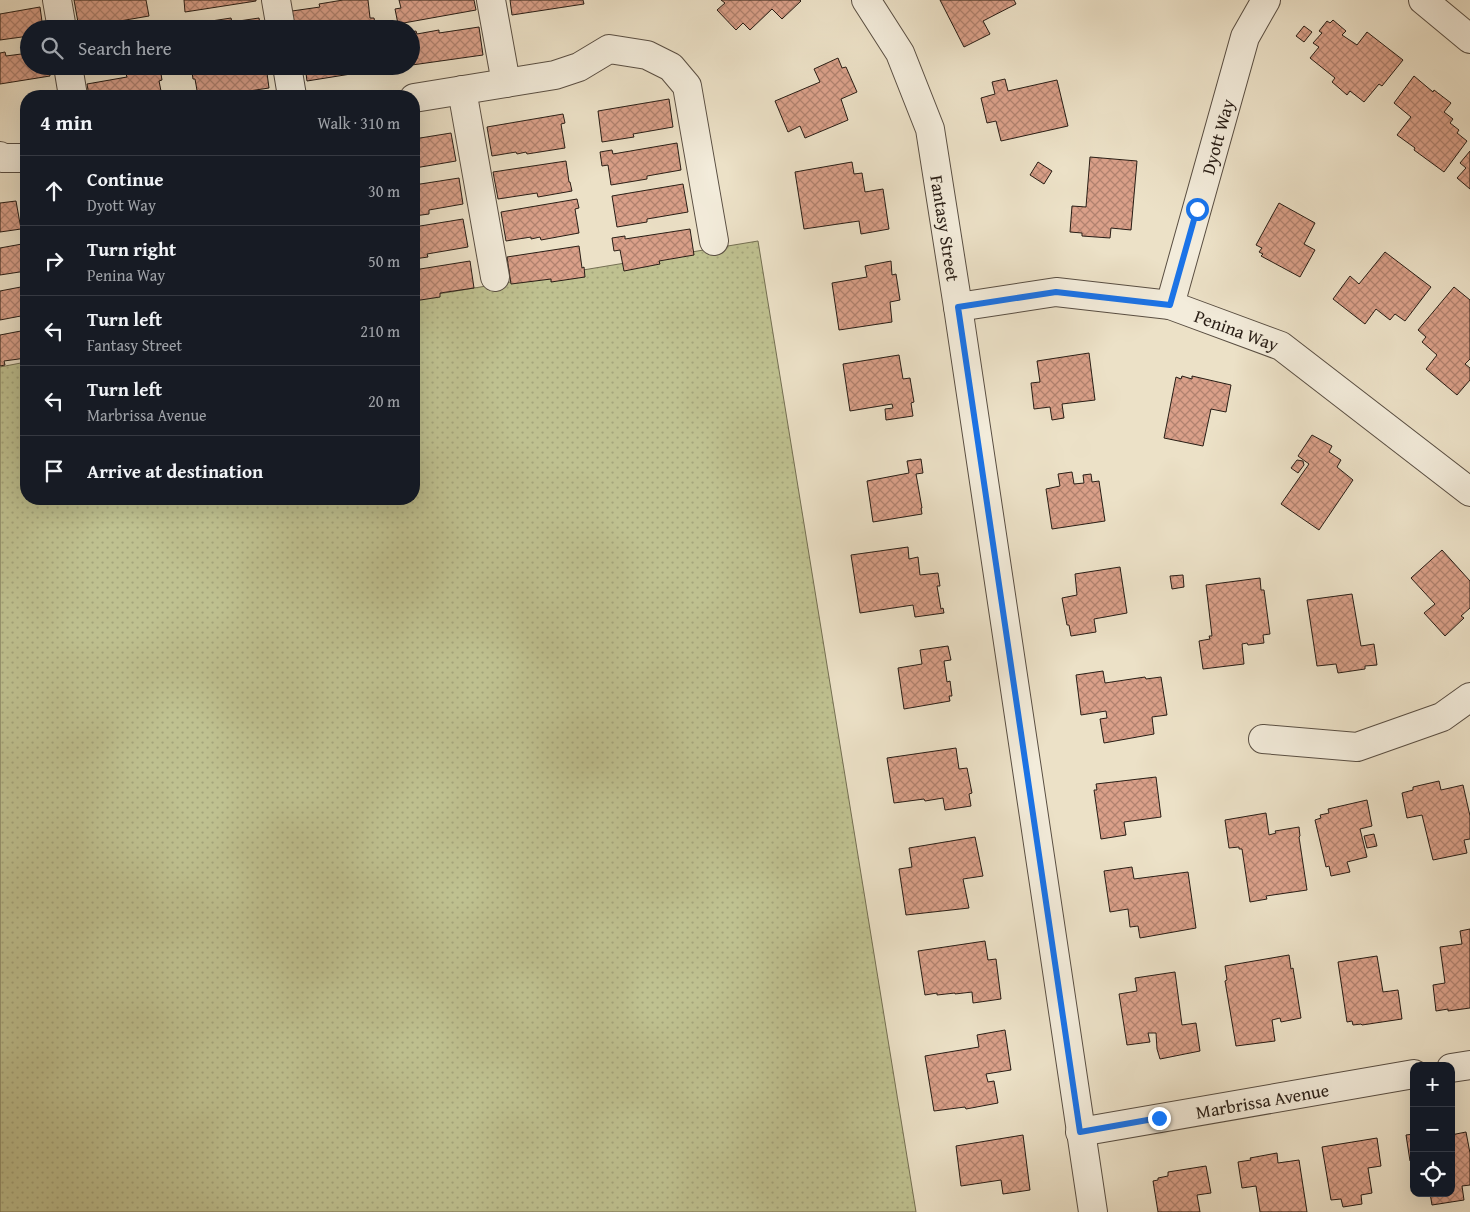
<!DOCTYPE html>
<html lang="en">
<head>
<meta charset="utf-8">
<style>
	body { margin:0; font-family:"Gentium Book Plus",serif; background:#242831; color:#f1f3f6 }
	.controls { position:absolute; right:15px; bottom:15px; display:grid; overflow:hidden; border-radius:10px; box-shadow:0 5px 20px #0002 }
	.controls button { width:45px; height:45px; display:grid; place-items:center; padding:0; border:0; border-bottom:1px solid #363941; background:#171b24; color:#f1f3f6; font:25px sans-serif }
	.stop { position:absolute; width:15px; height:15px; margin:-11px; border:4px solid #1a73e8; border-radius:50%; background:#fff }
	.stop.end { background:#1a73e8; border-color:#fff; box-shadow:0 1px 5px #0008 }
	.list { margin:0; padding:0; list-style:none }
	h2 { display:flex; justify-content:space-between; align-items:center; height:65px; margin:0; padding:0 20px; font-size:21px }
	h2 small { font-size:16px; font-weight:400; color:#9ea1a6 }
	.list li { display:grid; grid-template-columns:32px 1fr auto; gap:15px; align-items:center; box-sizing:border-box; height:70px; padding:0 20px; border-top:1px solid #363941 }
	.list b { display:block; font-size:19px; white-space:nowrap }
	.list p { margin:0; font-size:16px; white-space:nowrap; color:#9ea1a6 }
	.list em { font-size:16px; font-style:normal; color:#9ea1a6 }
	.icon { flex:none; width:28px; height:28px; fill:none; stroke:currentColor; stroke-width:2; stroke-linecap:round; stroke-linejoin:round }
	.map { position:relative; flex:none; width:1470px; height:1212px; overflow:hidden }
	.search { position:absolute; background:#171b24; box-shadow:0 5px 20px #0002; left:20px; top:20px; width:400px; height:55px; display:flex; align-items:center; gap:12px; box-sizing:border-box; padding:0 18px; border-radius:28px; color:#9ea1a6; font-size:19px }
	.panel { position:absolute; background:#171b24; box-shadow:0 5px 20px #0002; left:20px; top:90px; width:400px; height:415px; border-radius:20px }
	.map>svg:first-child { display:block }
	.grass { fill:url(#grass-dots); stroke:#746f52 }
	.building { fill:url(#building-cross-hatch); stroke:#281d15 }
	.lines { fill:none; stroke-linecap:round; stroke-linejoin:round }
	.minor-casing { stroke:#594e42; stroke-width:30 }
	.minor { stroke:#f3ecdb; stroke-width:28 }
	.route { stroke:#1a73e8; stroke-width:6 }
	.labels { text-anchor:middle; dominant-baseline:central; stroke-width:4; stroke-linejoin:round; paint-order:stroke }
	.street-label { font-size:18px; fill:#281d15; stroke:#f3ecdb }
</style>
</head>
<body>
<div class="map">
<svg width="1470" height="1212" viewBox="0 0 1470 1212">
	<defs>
		<pattern id="grass-dots" width="8" height="8" patternUnits="userSpaceOnUse" patternTransform="scale(1.25)"><rect width="8" height="8" fill="#bfc190"/><path d="M2 2h.1M6 6h.1" fill="none" stroke="#a4a57b" stroke-width="1.8" stroke-linecap="round"/></pattern>
		<pattern id="building-cross-hatch" width="8" height="8" patternUnits="userSpaceOnUse" patternTransform="scale(1.25)"><rect width="8" height="8" fill="#daa089"/><path d="M0 0l8 8M0 8l8-8" fill="none" stroke="#b1826f"/></pattern>
	</defs>
	<rect width="100%" height="100%" fill="#ece1c7"/>
	<filter id="stains"><feTurbulence type="fractalNoise" baseFrequency=".004" numOctaves="4"/><feColorMatrix values="0 0 0 0 .2 0 0 0 0 .09 0 0 0 0 .02 0 0 0 .5 -.17"/></filter>
	<radialGradient id="worn" r=".72"><stop offset=".6" stop-color="#630" stop-opacity="0"/><stop offset="1" stop-color="#630" stop-opacity=".3"/></radialGradient>
	<path class="grass" d="M758,241L916,1212H0V367L26,362V499H414V298Z"/>
	<g class="building">
		<path d="M74,0H146L149,16L79,28Z"/>
		<path d="M184,0H256V1L185,12Z"/>
		<path d="M343,0H368L370,18H374L376,28L295,29L292,11L320,7L319,4Z"/>
		<path d="M399,0H474L476,10L398,24L395,9L401,8Z"/>
		<path d="M510,0H583L584,4L512,15Z"/>
		<path d="M721,0H800L801,1L782,19L772,9L750,30L743,23L736,30L717,10L725,3Z"/>
		<path d="M940,0H1014L1016,4L983,21L990,34L964,47Z"/>
		<path d="M40,7L43,29H29V36L0,40V14Z"/>
		<path d="M231,18L232,22L259,18L261,29H185V25Z"/>
		<path d="M1333,20L1346,31L1342,35L1357,45L1367,32L1403,60L1382,86L1379,84L1364,102L1350,91L1347,95L1332,82L1335,78L1310,58L1319,47L1313,43L1322,33L1319,31L1327,21L1330,23Z"/>
		<path d="M1304,26L1312,32L1304,42L1296,36Z"/>
		<path d="M479,27L483,55L412,65L411,32L416,31L417,34L439,30V33Z"/>
		<path d="M5,52L6,56L29,53V66H49L50,76L0,84V53Z"/>
		<path d="M838,58L842,68L846,67L857,92L841,99L848,120L805,138L800,126L788,132L775,101L820,82L814,69Z"/>
		<path d="M84,66H115L84,70Z"/>
		<path d="M191,66H266L269,88L216,96H198L195,79H193Z"/>
		<path d="M305,66H376V70L307,81Z"/>
		<path d="M160,68L162,80L159,81L162,96H89L87,84L127,77L126,74Z"/>
		<path d="M1414,76L1433,92L1434,90L1451,103L1444,112L1453,119L1450,123L1459,130L1457,133L1467,141L1444,172L1414,150L1415,148L1397,135L1411,117L1394,103Z"/>
		<path d="M1005,79L1008,91L1057,80L1068,126L1001,141L996,121L987,123L981,98L995,94L992,82Z"/>
		<path d="M669,99L673,127L633,134L634,137L602,142L598,111Z"/>
		<path d="M563,114L565,123L561,124L565,148L527,154L526,152L517,154L516,152L492,156L487,127Z"/>
		<path d="M451,133L456,161L415,168L416,170L414,171V139Z"/>
		<path d="M677,143L681,170L647,176V179L611,185L608,165L602,166L600,152L612,150L613,154Z"/>
		<path d="M1470,151V189L1457,178L1466,168L1460,163Z"/>
		<path d="M1090,157L1137,161L1131,230L1111,228L1110,238L1082,236V233L1070,232L1072,206L1086,207Z"/>
		<path d="M566,161L569,182H570L572,191L538,197L537,193L498,199L493,172Z"/>
		<path d="M852,162L854,174L862,173L865,192L883,189L889,229L861,234L859,221L804,229L795,172Z"/>
		<path d="M1038,162L1052,171L1044,184L1030,175Z"/>
		<path d="M459,178L463,204L429,210V214L414,216V185Z"/>
		<path d="M683,184L688,212L647,219V222L617,227L612,196Z"/>
		<path d="M577,199L579,208L575,209L579,233L541,240L540,237L531,239V237L506,241L501,212Z"/>
		<path d="M16,201L21,229L0,232V203Z"/>
		<path d="M1279,203L1315,223L1304,244L1315,250L1300,277L1261,256L1263,254L1259,252L1262,248L1256,245Z"/>
		<path d="M463,219L468,247L427,254L428,257L414,259V227Z"/>
		<path d="M690,229L694,255L659,261L660,264L624,271L620,250L614,251L612,238L625,236V239Z"/>
		<path d="M22,244L26,271L0,275V248Z"/>
		<path d="M579,246L582,268L584,267L585,277L551,282V279L511,284L507,257Z"/>
		<path d="M1385,252L1431,287L1405,321L1395,314L1390,320L1376,309L1365,324L1333,299L1350,276L1359,284Z"/>
		<path d="M470,261L474,288L440,293V297L414,301V270Z"/>
		<path d="M891,261L892,275L896,274L900,300L890,302L892,322L839,330L832,283L867,277L865,266Z"/>
		<path d="M26,286V315L0,320V291Z"/>
		<path d="M1454,287L1470,300V359L1465,364L1470,368V380L1457,395L1426,369L1437,355L1422,342L1426,337L1418,330Z"/>
		<path d="M26,330V358L4,361L5,365L0,366V335Z"/>
		<path d="M1089,353L1095,400L1062,404L1064,418L1052,420L1050,407L1034,409L1031,383L1040,382L1037,361Z"/>
		<path d="M899,355L903,379L910,378L914,402L911,403L913,416L886,420L885,409L893,408L892,404L850,411L843,364Z"/>
		<path d="M1182,376L1192,379V376L1231,385L1226,412L1211,409L1203,446L1164,438L1176,377L1181,379Z"/>
		<path d="M1312,435L1332,446L1329,452L1341,460L1337,467L1353,480L1319,530L1281,504L1309,464L1298,456Z"/>
		<path d="M921,459L923,473L916,474L922,508H921L922,514L873,522L867,481L909,473L907,461Z"/>
		<path d="M1297,460L1303,461L1304,465L1298,473L1291,468Z"/>
		<path d="M1072,472L1074,484L1084,483L1083,475L1091,474L1092,482L1099,481L1105,521L1052,529L1046,489L1060,486L1058,474Z"/>
		<path d="M908,547L909,559L918,557L920,575L938,573L940,586H937L941,609L943,608L944,613L915,617L913,605L860,613L851,555Z"/>
		<path d="M1442,550L1470,581V608L1461,616L1464,618L1445,636L1424,613L1435,604L1411,578Z"/>
		<path d="M1120,567L1127,613L1094,619L1096,632L1071,636L1069,625H1067L1062,598L1077,595L1075,574Z"/>
		<path d="M1183,575L1184,587L1172,589L1170,576Z"/>
		<path d="M1260,578L1261,590H1264L1270,634L1263,635L1264,643L1248,645L1247,643L1242,644L1244,664L1203,669L1199,641L1210,639L1209,636H1212L1206,585Z"/>
		<path d="M1352,594L1361,646L1374,644L1377,665L1365,666V669L1338,673L1336,664L1317,666L1307,600Z"/>
		<path d="M948,646L951,660L944,661L947,682L950,681L952,696H949L950,701L904,709L898,668L922,664L920,650Z"/>
		<path d="M1103,671L1105,683L1145,677L1146,679L1161,677L1167,715L1152,717L1154,734L1104,743L1100,719L1107,718L1106,711L1081,715L1076,675Z"/>
		<path d="M956,748L959,769L967,768L972,793L969,794L971,806L945,810L943,798L925,801L924,799L894,803L887,758Z"/>
		<path d="M1156,777L1161,817L1124,822L1126,835L1101,839L1094,790H1097L1096,784Z"/>
		<path d="M1439,781L1441,790L1463,785L1470,816V839L1464,840L1467,853L1433,860L1422,815L1407,818L1402,793L1413,790V787Z"/>
		<path d="M1367,800L1372,826L1360,829L1367,857L1347,862L1350,872L1331,876L1329,866L1326,867L1315,820L1321,818L1320,815L1329,813L1328,809Z"/>
		<path d="M1266,813L1269,835L1276,833L1275,831L1299,827L1300,836L1299,837L1307,890L1266,896L1267,899L1250,902L1242,849H1239V847L1229,848L1225,820Z"/>
		<path d="M1374,834L1377,846L1367,848L1364,836Z"/>
		<path d="M975,837L983,876L963,879L969,908L906,915L899,869L912,867L909,848Z"/>
		<path d="M1132,867L1134,879L1188,872L1196,928L1140,938L1138,926L1130,927L1128,909L1110,912L1104,871Z"/>
		<path d="M1470,929V1008L1448,1011V1009L1436,1011L1433,985L1445,983L1440,947L1462,944L1460,931Z"/>
		<path d="M985,941L988,960L996,959L1001,999L973,1003L972,992L955,994V993L937,995V993L925,995L918,951Z"/>
		<path d="M1289,955L1291,969L1293,968L1301,1018L1281,1022L1280,1018L1272,1020L1275,1041L1236,1046L1225,981L1227,980L1225,966Z"/>
		<path d="M1377,956L1383,992L1398,990L1402,1019L1362,1025L1361,1024L1353,1025L1352,1021L1347,1022L1338,962Z"/>
		<path d="M1175,972L1182,1025L1196,1023L1200,1051L1160,1059L1157,1049L1156,1033H1148L1150,1042L1127,1045L1119,994L1137,991L1135,978Z"/>
		<path d="M1005,1030L1011,1070L986,1074L988,1082L994,1081L998,1103L966,1109L965,1107L934,1111L925,1056L979,1047L977,1035Z"/>
		<path d="M1466,1132L1470,1153V1185L1462,1186L1464,1200L1432,1205L1430,1193H1451V1135Z"/>
		<path d="M1414,1134V1160L1410,1161L1406,1135Z"/>
		<path d="M1023,1135L1030,1190L1003,1194L1001,1180L961,1186L956,1146Z"/>
		<path d="M1377,1138L1381,1166L1368,1168L1372,1193L1361,1195L1362,1204L1343,1207L1341,1199L1331,1200L1322,1147Z"/>
		<path d="M1277,1153L1278,1163L1299,1160L1307,1212H1260L1256,1186L1242,1188L1238,1162L1251,1160L1250,1158Z"/>
		<path d="M1206,1166L1211,1193L1197,1195L1200,1212H1158L1153,1181L1158,1180V1178L1168,1176V1172Z"/>
	</g>
	<g class="lines">
		<g class="minor-casing">
			<g id="minor">
				<path d="M57,0L62,29"/>
				<path d="M276,0L281,29"/>
				<path d="M491,0L506,83"/>
				<path id="s1" d="M866,0L900,53L930,129L958,307L1093,1212"/>
				<path d="M1423,0L1470,39"/>
				<path d="M68,66L73,96"/>
				<path d="M287,66L292,96"/>
				<path d="M462,90L495,277"/>
				<path d="M414,98L555,75L579,67L609,49L647,55L671,67L687,86L714,241"/>
				<path d="M0,156L3,158H26"/>
				<path id="s2" d="M1170,305L1245,37L1266,0"/>
				<path id="s3" d="M958,307L1056,292L1170,305L1281,346L1470,492"/>
				<path d="M1263,739L1357,747L1442,717L1470,697"/>
				<path d="M1451,1068L1470,1065"/>
				<path id="s4" d="M1080,1132L1414,1074"/>
			</g>
		</g>
		<use href="#minor" class="minor"/>
	</g>
	<g class="lines">
		<path class="route" d="M1159,1118L1080,1132L958,307L1056,292L1170,305L1197,209"/>
	</g>
	<g class="labels">
		<g class="street-label">
			<text stroke="none"><textPath href="#s2" startOffset="175">Dyott Way</textPath></text>
			<text stroke="none"><textPath href="#s1" startOffset="245">Fantasy Street</textPath></text>
			<text stroke="none"><textPath href="#s3" startOffset="285">Penina Way</textPath></text>
			<text stroke="none"><textPath href="#s4" startOffset="185">Marbrissa Avenue</textPath></text>
		</g>
	</g>
	<rect width="100%" height="100%" filter="url(#stains)"/>
	<rect width="100%" height="100%" fill="url(#worn)"/>
</svg>
<div class="controls">
<button>+</button>
<button>−</button>
<button><svg class="icon" aria-label="locate" viewBox="0 0 24 24"><circle cx="12" cy="12" r="6"/><path d="M12 2v4M12 18v4M2 12h4M18 12h4"/></svg></button>
</div>
<div class="stop" style="left:1197px;top:209px"></div>
<div class="stop end" style="left:1159px;top:1118px"></div>
<div class="search"><svg class="icon" aria-label="search" viewBox="0 0 24 24"><circle cx="10" cy="10" r="6"/><path d="M15 15l6 6"/></svg>Search here</div>
<section class="panel">
<h2>4 min<small>Walk · 310 m</small></h2>
<ul class="list">
<li><svg class="icon" aria-label="ahead" viewBox="0 0 24 24"><path d="M12 20V5M6 11l6-6 6 6"/></svg><div><b>Continue</b><p>Dyott Way</p></div><em>30 m</em></li>
<li><svg class="icon" aria-label="right" viewBox="0 0 24 24"><path d="M7 20v-9h11M14 6l5 5-5 5"/></svg><div><b>Turn right</b><p>Penina Way</p></div><em>50 m</em></li>
<li><svg class="icon" aria-label="left" viewBox="0 0 24 24"><path d="M17 20v-9H6M10 6l-5 5 5 5"/></svg><div><b>Turn left</b><p>Fantasy Street</p></div><em>210 m</em></li>
<li><svg class="icon" aria-label="left" viewBox="0 0 24 24"><path d="M17 20v-9H6M10 6l-5 5 5 5"/></svg><div><b>Turn left</b><p>Marbrissa Avenue</p></div><em>20 m</em></li>
<li><svg class="icon" aria-label="arrive" viewBox="0 0 24 24"><path d="M6 21V4h12l-3 4 3 4H6"/></svg><div><b>Arrive at destination</b></div></li>
</ul>
</section>
</div>
</body>
</html>
